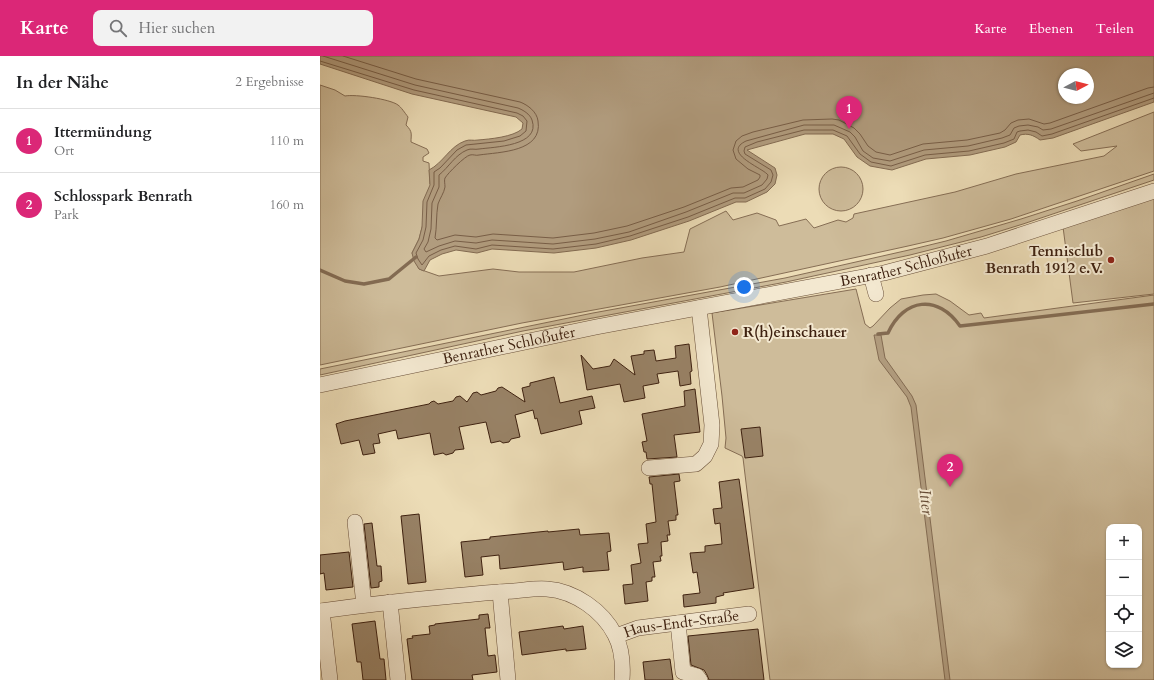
<!DOCTYPE html>
<html lang="de">
<head>
<meta charset="utf-8">
<style>
	body { margin:0; font-family:Cardo,serif; background:#f2f2f2; color:#202124 }
	.controls { position:absolute; right:12px; bottom:12px; display:grid; overflow:hidden; border-radius:8px; box-shadow:0 1px 3px #0004 }
	.controls button { width:36px; height:36px; display:grid; place-items:center; padding:0; border:0; border-bottom:1px solid #e0e0e0; background:#fff; color:#202124; font:20px sans-serif }
	.compass { position:absolute; left:738px; top:12px; width:36px; height:36px; border-radius:50%; background:#fff; box-shadow:0 1px 3px #0004; rotate:83deg }
	.you { position:absolute; left:424px; top:231px; width:14px; height:14px; margin:-10px; border:3px solid #fff; border-radius:50%; background:#1a73e8; box-shadow:0 0 0 6px #1a73e833 }
	.badge { display:grid; place-items:center; width:26px; height:26px; border-radius:50%; background:#db2777; color:#fff; font-size:13px; font-weight:700 }
	.pin { position:absolute; translate:-50% -33px; filter:drop-shadow(0 1px 2px #0008) }
	.pin::after { content:''; position:absolute; top:21px; width:14px; height:12px; background:inherit; clip-path:polygon(0 0,100% 0,50% 100%) }
	.list { margin:0; padding:0; list-style:none }
	h2 { display:flex; justify-content:space-between; align-items:center; height:52px; margin:0; padding:0 16px; font-size:17px }
	h2 small { font-size:13px; font-weight:400; color:#757577 }
	.list li { display:grid; grid-template-columns:26px 1fr auto; gap:12px; align-items:center; box-sizing:border-box; height:64px; padding:0 16px; border-top:1px solid #e0e0e0 }
	.list b { display:block; font-size:15px; white-space:nowrap }
	.list p { margin:0; font-size:13px; white-space:nowrap; color:#757577 }
	.list em { font-size:13px; font-style:normal; color:#757577 }
	.icon { flex:none; width:22px; height:22px; fill:none; stroke:currentColor; stroke-width:2; stroke-linecap:round; stroke-linejoin:round }
	.map { position:relative; flex:none; width:834px; height:624px; overflow:hidden }
	header { display:flex; align-items:center; gap:24px; box-sizing:border-box; height:56px; padding:0 20px; background:#db2777; color:#fff }
	header strong { font-size:19px }
	nav { display:flex; gap:22px; margin-inline-start:auto; font-size:14px }
	.search { width:280px; height:36px; background:#f2f2f2; display:flex; align-items:center; gap:10px; box-sizing:border-box; padding:0 14px; border-radius:8px; color:#757577; font-size:15px }
	main { display:flex }
	aside { flex:1; background:#fff }
	.map>svg:first-child { display:block }
	.green { fill:#cebc9a; stroke:#866e55; fill-rule:evenodd }
	.water { fill:#b19c7e; stroke:#836b52; fill-rule:evenodd }
	.lines { fill:none; stroke-linecap:round; stroke-linejoin:round }
	.shore { stroke:#785e47; stroke-width:1 }
	.stream { stroke:#836b52; stroke-width:3.5 }
	.building { fill:#988266; stroke:#3e2110 }
	.minor-casing { stroke:#6a503a; stroke-width:16 }
	.minor { stroke:#f3e8d0; stroke-width:15 }
	.poi-dot { fill:#8f2418; stroke:#f3e8d0; stroke-width:1.5 }
	.labels { text-anchor:middle; dominant-baseline:central; stroke-width:4; stroke-linejoin:round; paint-order:stroke }
	.poi-label { font-size:15px; font-weight:bold; fill:#3e2110; stroke:#f3e8d0; text-anchor:end }
	.street-label { font-size:15px; fill:#3e2110; stroke:#f3e8d0 }
	.water-label { font-size:16px; font-style:italic; fill:#664c36; stroke:#f3e8d0 }
</style>
</head>
<body>
<header>
<strong>Karte</strong>
<div class="search"><svg class="icon" aria-label="search" viewBox="0 0 24 24"><circle cx="10" cy="10" r="6"/><path d="M15 15l6 6"/></svg>Hier suchen</div>
<nav><a>Karte</a><a>Ebenen</a><a>Teilen</a></nav>
</header>
<main>
<aside>
<h2>In der Nähe<small>2 Ergebnisse</small></h2>
<ul class="list">
<li><span class="badge">1</span><div><b>Ittermündung</b><p>Ort</p></div><em>110 m</em></li>
<li><span class="badge">2</span><div><b>Schlosspark Benrath</b><p>Park</p></div><em>160 m</em></li>
</ul>
</aside>
<div class="map">
<svg width="834" height="624" viewBox="0 0 834 624">
	<rect width="100%" height="100%" fill="#ecdcb6"/>
	<filter id="stains"><feTurbulence type="fractalNoise" baseFrequency=".005" numOctaves="4"/><feColorMatrix values="0 0 0 0 .2 0 0 0 0 .09 0 0 0 0 .02 0 0 0 .5 -.17"/></filter>
	<radialGradient id="worn" r=".72"><stop offset=".6" stop-color="#630" stop-opacity="0"/><stop offset="1" stop-color="#630" stop-opacity=".3"/></radialGradient>
	<g class="green">
		<path d="M0,29L15,34L25,40C35,38 70,43 78,49C81,51 85,57 88,61L86,69C93,76 91,78 91,86L107,93L109,97L103,101V105L109,107L110,128L113,130L99,183L92,197L99,213L119,220L173,213L199,216H254L322,202L364,196L370,173L406,155L413,164L437,157L456,164L459,170L486,163L494,172L518,164L526,166L533,162L534,158L635,136L696,118L784,100L797,90L761,95L753,88L834,56V115L691,163L623,182L588,190L400,231L202,267L0,309Z"/>
		<circle cx="521" cy="133" r="22"/>
		<path d="M834,118V124L703,168L661,181L590,199L466,226L203,275L0,319V313L273,257L465,222L589,194L626,185L701,163L757,145Z"/>
		<path d="M834,142V238L753,247L743,171Z"/>
		<path d="M536,233L545,268L550,272L553,270L570,252L581,243L603,239L616,238L630,245L649,259L661,257L664,262L834,239V624H450L423,402L422,400L405,392L406,382L402,340L392,257ZM789,471H819V609H789Z"/>
	</g>
	<g class="water">
		<path d="M0,0H834V46L733,82L720,84C713,79 708,77 700,79L696,86L685,91L650,99L606,103L572,114L550,110L537,101L524,83L513,78H485L427,94L455,112L457,119L455,128L447,136L426,146H416L369,165L311,184L276,192L234,197L172,193L157,197L136,194L122,198L110,204L104,215L99,213L94,205L92,197L99,183L102,171L103,145L110,129L109,114C123,107 130,90 145,85C150,83 153,85 158,84C170,83 193,81 202,73L203,67L196,61L92,38L0,8ZM744,18H768V42H744Z"/>
		<path d="M554,279H561L565,302L592,340L596,349L630,624H625L591,351L587,341L559,304Z"/>
	</g>
	<g class="lines">
		<g class="shore">
			<path d="M3,0L95,29L198,52C203,54 210,58 212,64C221,90 174,91 159,93C155,94 151,92 147,94C135,99 129,111 119,119V131L112,147L111,173L108,186L104,193L106,196L119,190L135,185L156,187L172,184L233,188L275,183L309,176L366,156L413,137H424L442,129L447,123L448,119C443,112 401,97 426,85L484,69H514L530,76L535,81L543,95L553,102L570,105L604,94L648,90L682,82L690,79L694,72L699,70L708,69L718,71L723,74L731,73L834,37"/>
			<path d="M23,0L96,23L200,46C208,49 217,56 218,65C223,96 180,96 159,99C156,100 153,98 150,99C145,100 128,117 125,122C124,124 125,128 125,131C124,137 120,142 118,148C116,159 117,171 115,182L117,184L135,179L156,181L173,178L233,182L274,177L307,170L364,151L411,132L423,131L438,124L440,121V119L428,113L416,103L413,94L416,85L422,80L433,76L483,64L512,63L519,64L534,72L540,78L548,90L556,96L570,99L603,88L647,84L680,77L685,74L691,67L698,64L709,63L724,68L730,67L828,32L834,31"/>
			<path d="M0,5L94,34L197,57L203,60L207,65L206,75L200,80L184,85L146,89L137,94L120,112L114,116V129L107,146L106,171L103,184L96,197L98,203L102,209L109,200L121,194L135,190L156,193L172,189L233,193L276,188L310,180L368,161L415,142H425L445,133L451,126L453,119L451,114L425,98L424,95L425,91L437,86L484,74H513L527,80L540,98L551,106L571,110L605,99L649,95L684,87L694,83L697,76L700,75L708,74L716,76L722,80L732,78L834,42"/>
		</g>
		<g class="stream">
			<path d="M0,214L25,225L44,228L69,223L96,201"/>
			<path d="M558,278L568,277C584,242 618,238 640,270L834,248"/>
		</g>
	</g>
	<g class="building">
		<path d="M369,288L372,315L370,316L371,328L360,330L358,315L337,318L339,327L323,330L325,342L304,346L300,328L267,334L261,299L273,313L290,310L294,303L315,319L311,300L324,298V295L334,294L336,305L356,302L355,290Z"/>
		<path d="M234,321L240,347L272,340L275,352L259,355L262,368L221,378L217,362L215,363L213,354L195,359L200,381L191,383L189,386L183,387L180,385L171,387L166,366L139,371L144,393L135,394L133,397L126,399L123,397L114,399L110,377L78,383L76,374L58,378L60,387L53,388L55,397L43,399L39,384L21,388L16,368L25,365L109,348L111,346L114,345L118,348L133,345L136,341L140,340L147,346L153,337L157,336L161,339L176,335L178,332L182,331L205,346L202,332L210,330V327Z"/>
		<path d="M375,333L380,376L354,379L357,401L327,403L326,396H324L322,386L327,385L322,358L365,350L364,335Z"/>
		<path d="M440,371L443,400L425,402L421,373Z"/>
		<path d="M359,418L360,425L354,426L358,459H356V464L348,465L350,479H347L348,485L341,486L342,500H340L341,505L333,506L335,521H332V525L326,526L328,545L305,548L303,529L313,528L311,509L321,507L318,488L328,487L326,468L336,466L332,428H330L329,421Z"/>
		<path d="M419,423L434,532L403,537L404,539L396,541V547L364,551L363,539L380,537L377,516L373,517L370,497L385,496V490L402,488L400,467L395,468L393,453L402,452L399,426Z"/>
		<path d="M99,458L106,526L88,528L81,460Z"/>
		<path d="M52,467L57,510H61L62,525L59,526V531L51,532L44,468Z"/>
		<path d="M259,473L260,479L289,477L291,495L287,496L289,514L263,516V511L244,514L243,506L180,513L179,499L161,501L163,519L145,521L141,486L170,483V481L228,475V476Z"/>
		<path d="M29,496L33,531L6,534L4,517L0,518V499Z"/>
		<path d="M168,558L170,572H165L168,600L175,599L177,616L152,619L153,624H92L87,583L93,582L92,580L110,578L109,570L115,569V568L159,563V559Z"/>
		<path d="M55,565L60,603H64L66,624H43L41,606H37L32,568Z"/>
		<path d="M243,570L244,573L263,570L266,593L246,595V593L202,599L199,576Z"/>
		<path d="M438,573L444,624H389L387,619L384,614L371,609L368,580Z"/>
		<path d="M350,603L353,624H325L323,606Z"/>
	</g>
	<g class="lines">
		<g class="minor-casing">
			<g id="minor">
				<path d="M551,219L556,238"/>
				<path id="s1" d="M0,329L276,271L564,217L667,190L834,135"/>
				<path d="M329,412L376,408L385,400L391,388L392,369L379,252"/>
				<path d="M35,466L44,549"/>
				<path d="M180,536L188,624"/>
				<path d="M70,546L78,624"/>
				<path d="M0,555C44,549 89,544 133,540C153,538 174,536 194,535C205,534 216,532 227,533C255,535 283,555 295,579C302,592 303,610 302,624"/>
				<path d="M2,555L10,624"/>
				<path d="M358,567L363,616L377,620L380,624"/>
				<path id="s2" d="M296,580L318,572L429,558"/>
			</g>
		</g>
		<use href="#minor" class="minor"/>
	</g>
	<g class="poi-dot">
		<circle cx="791" cy="204" r="4"/>
		<circle cx="415" cy="276" r="4"/>
	</g>
	<g class="labels">
		<g class="poi-label">
			<text x="783" y="195">Tennisclub<tspan x="783" dy="17">Benrath 1912 e.V.</tspan></text>
			<text x="423" y="276" text-anchor="start">R(h)einschauer</text>
		</g>
		<g class="street-label">
			<text stroke="none"><textPath href="#s1" startOffset="598">Benrather Schloßufer</textPath></text>
			<text stroke="none"><textPath href="#s1" startOffset="193">Benrather Schloßufer</textPath></text>
			<text stroke="none"><textPath href="#s2" startOffset="67">Haus-Endt-Straße</textPath></text>
		</g>
		<g class="water-label">
			<text transform="translate(606 446) rotate(83)">Itter</text>
		</g>
	</g>
	<rect width="100%" height="100%" filter="url(#stains)"/>
	<rect width="100%" height="100%" fill="url(#worn)"/>
</svg>
<div class="controls">
<button>+</button>
<button>−</button>
<button><svg class="icon" aria-label="locate" viewBox="0 0 24 24"><circle cx="12" cy="12" r="6"/><path d="M12 2v4M12 18v4M2 12h4M18 12h4"/></svg></button>
<button><svg class="icon" aria-label="layers" viewBox="0 0 24 24"><path d="M12 4l9 5-9 5-9-5zM3 14l9 5 9-5"/></svg></button>
</div>
<svg class="compass" viewBox="-18 -18 36 36"><path d="M0-13l5 13h-10z" fill="#e53935"/><path d="M0 13l5-13h-10z" fill="#757577"/></svg>
<div class="you"></div>
<div class="pin badge" style="left:529px;top:73px">1</div>
<div class="pin badge" style="left:630px;top:431px">2</div>
</div>
</main>
</body>
</html>
